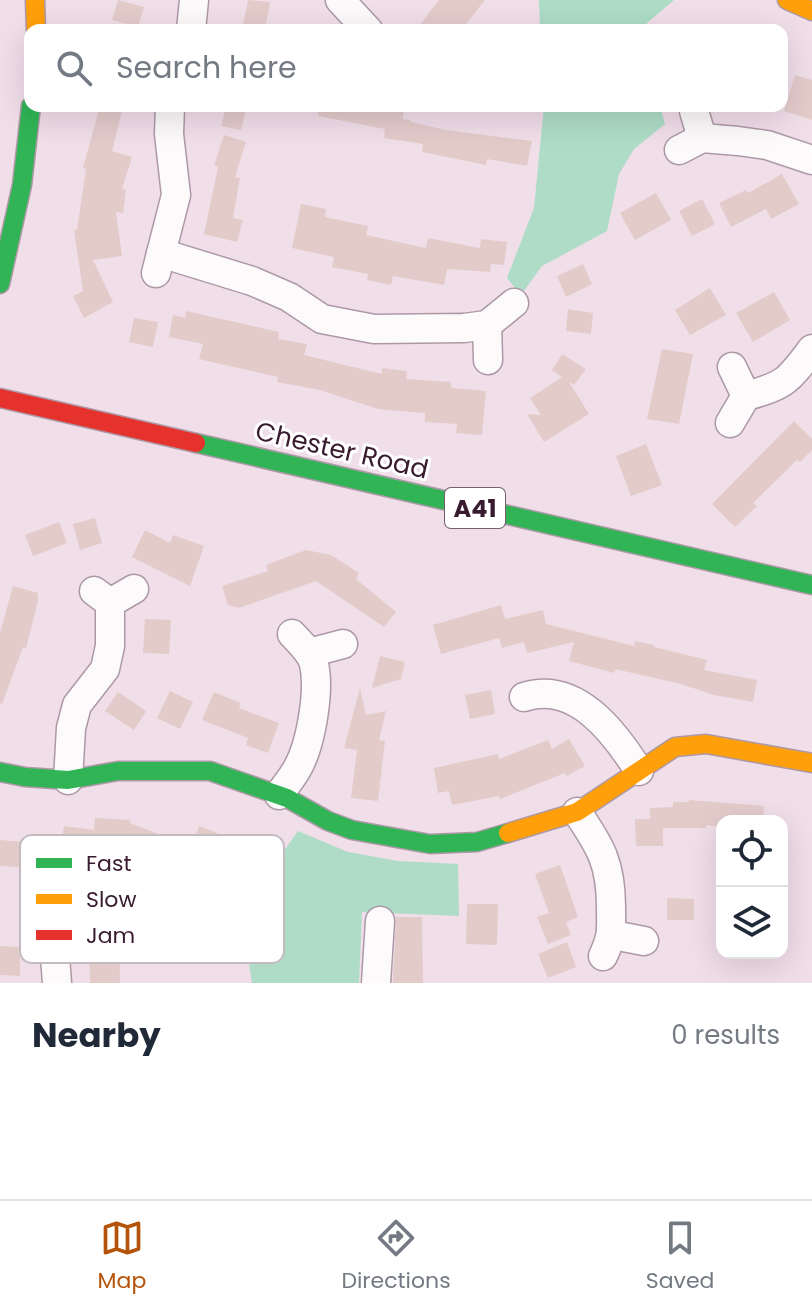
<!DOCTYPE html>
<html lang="en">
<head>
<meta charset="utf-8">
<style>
	body { margin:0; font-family:Poppins,sans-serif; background:#f6f6f7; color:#1f2937 }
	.controls { position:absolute; right:24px; bottom:24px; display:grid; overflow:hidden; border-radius:16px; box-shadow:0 8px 32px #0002 }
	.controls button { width:72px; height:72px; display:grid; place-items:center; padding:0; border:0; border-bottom:2px solid #e0e1e3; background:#fff; color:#1f2937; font:40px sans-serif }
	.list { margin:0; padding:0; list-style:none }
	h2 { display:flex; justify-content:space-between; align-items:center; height:104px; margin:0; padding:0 32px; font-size:34px }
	h2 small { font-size:26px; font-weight:400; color:#747a83 }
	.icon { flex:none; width:44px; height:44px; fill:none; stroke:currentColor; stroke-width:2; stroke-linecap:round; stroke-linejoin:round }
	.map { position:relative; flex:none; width:812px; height:983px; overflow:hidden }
	.search { position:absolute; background:#fff; box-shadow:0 8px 32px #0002; left:24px; right:24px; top:24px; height:88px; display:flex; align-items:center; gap:20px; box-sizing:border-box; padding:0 28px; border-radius:16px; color:#747a83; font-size:30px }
	.sheet { height:216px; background:#fff }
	nav { display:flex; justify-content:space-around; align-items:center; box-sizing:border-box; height:112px; border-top:2px solid #e0e1e3; background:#fff; font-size:22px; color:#747a83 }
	nav a { display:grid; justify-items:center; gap:4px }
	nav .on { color:#b45309 }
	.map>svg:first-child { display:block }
	.green { fill:#aedcc6 }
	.building { fill:#e3cbca }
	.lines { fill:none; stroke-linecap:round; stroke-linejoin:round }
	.street-casing { stroke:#ad99a6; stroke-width:31 }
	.fast-casing { stroke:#ad99a6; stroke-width:21 }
	.slow-casing { stroke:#ad99a6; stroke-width:21 }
	.jam-casing { stroke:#ad99a6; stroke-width:21 }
	.street { stroke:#fdfafc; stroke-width:28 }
	.fast { stroke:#30b455; stroke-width:18 }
	.slow { stroke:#ff9f0a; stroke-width:18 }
	.jam { stroke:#e5322d; stroke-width:18 }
	.labels { text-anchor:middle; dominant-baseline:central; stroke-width:6; stroke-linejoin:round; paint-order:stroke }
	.shield { fill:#fff; stroke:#745f6d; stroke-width:2 }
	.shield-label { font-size:24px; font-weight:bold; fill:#381b2e }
	.street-label { font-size:26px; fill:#381b2e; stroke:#fff }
	.key { fill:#fff; stroke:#c3bbc0; stroke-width:2 }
	.key-label { font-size:22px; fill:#381b2e }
</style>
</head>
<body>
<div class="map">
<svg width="812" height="983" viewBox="0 0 812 983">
	<rect width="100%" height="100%" fill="#f0dee9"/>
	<g class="green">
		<path d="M539,0H674L647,23V30H540Z"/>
		<path d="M544,106H660L665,124L634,149L619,174L607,231L542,266L521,295L507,278L534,208Z"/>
		<path d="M298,831L348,852L398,861L458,864L459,916L362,912L359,983H252L241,912Z"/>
	</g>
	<g class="building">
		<path d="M118,0L144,7L138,27L112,20Z"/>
		<path d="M248,0L270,2L265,30H242Z"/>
		<path d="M439,0H485L461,30H416Z"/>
		<path d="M795,75L812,80V120L784,111Z"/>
		<path d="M100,106H123L112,151L132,157L122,189L126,190L123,213L116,212L122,256L93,260L113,302L84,318L73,296L83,291L74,230H77L86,169L83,168Z"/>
		<path d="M226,106H247L241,130L221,126Z"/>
		<path d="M319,106L404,108L403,119L411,120V122L446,130L532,141L527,166L487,159L486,165L422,152L423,144L384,138L385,129L318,116Z"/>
		<path d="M224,135L246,142L235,177L240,178L233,218L243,220L237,242L204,234L218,167L214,165Z"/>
		<path d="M782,174L799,204L771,219L766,209L731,227L719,203L746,190L748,193Z"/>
		<path d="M656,193L671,220L635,240L620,213Z"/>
		<path d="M702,199L715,224L692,236L679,211Z"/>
		<path d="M301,204L326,209L325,217L368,226L366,235L426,248L428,238L480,248L481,239L507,242L504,265L491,264L490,272L447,269L444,285L393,276L391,285L367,280L368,274L332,267L334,257L292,248Z"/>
		<path d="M583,264L592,284L566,297L557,276Z"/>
		<path d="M710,288L726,315L690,335L675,310Z"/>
		<path d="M774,292L790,320L753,342L736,313Z"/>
		<path d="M568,309L593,313L591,334L566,331Z"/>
		<path d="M186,311L279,332L278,339L307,344L304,355L382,374V368L407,371L406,379L451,382V388L486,391L482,435L456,433L457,424L425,422V413L378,409L320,390L277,382L278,377L199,359L203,344L169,337L173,315L185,318Z"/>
		<path d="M134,318L158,322L153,347L129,342Z"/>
		<path d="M662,349L693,354L679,424L647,419Z"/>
		<path d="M562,354L586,369L574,385L569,382L589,414L544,442L527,414L541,415L530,398L562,377L552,370Z"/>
		<path d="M794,421L812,439V450L800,462L797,460L753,503L757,506L735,527L712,504Z"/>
		<path d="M646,444L662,485L631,496L616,456Z"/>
		<path d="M95,518L102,543L80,550L73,524Z"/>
		<path d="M59,522L67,543L33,556L25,535Z"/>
		<path d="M145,530L170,543L173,535L204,546L190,586L132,557Z"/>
		<path d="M306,550L331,555L359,573L356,579L396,612L384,627L316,581L239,608L228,605L222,586L268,571L266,565Z"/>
		<path d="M13,586L38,593V601L26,648L23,647L2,704L0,703V633Z"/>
		<path d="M501,605L505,619L543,610L546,624L634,646L635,641L654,645V647L707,660L704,670L757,680L753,702L714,695L681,684L615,669L614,673L569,661L574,642L527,653L524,642L502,648L499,638L441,654L433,625Z"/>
		<path d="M145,619L171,620L169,654L143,653Z"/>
		<path d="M380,656L405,662L401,679L372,688Z"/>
		<path d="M360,688L366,715L386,711L379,740L385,741L378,801L351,798L357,750L344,748Z"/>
		<path d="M491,690L495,714L470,719L465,695Z"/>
		<path d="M170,691L193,702L180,729L157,718Z"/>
		<path d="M118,692L146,711L134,730L105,711Z"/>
		<path d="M214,692L241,703L239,708L279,723L268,753L246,745L248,738L202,720Z"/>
		<path d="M569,739L585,766L567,776L565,773L500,799L499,796L452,805L449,791L438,793L434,768L498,754L499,759L548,740L552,749Z"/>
		<path d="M689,800L764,806L763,821H722V827L706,825V828H663V846H636L635,819H650V808L673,807V802H689Z"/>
		<path d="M95,818L130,820V823L182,843L172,869L136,856L77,850L73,877L41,872L42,869L0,866V840L61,845L64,826L94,830Z"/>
		<path d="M199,826L225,836L224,840L267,868L254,887L218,862L190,851Z"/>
		<path d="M560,865L578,917L566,922L571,935L548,944L537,917L549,913L535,874Z"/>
		<path d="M667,898L694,899V920H667Z"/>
		<path d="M467,904H498L497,945L466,944Z"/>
		<path d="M43,912L68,913L67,916H119L120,983H90L89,934L66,933L53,927L40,932V917H43Z"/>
		<path d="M396,917H422L423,983H393Z"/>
		<path d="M567,942L576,967L548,978L538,954Z"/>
		<path d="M0,946L20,947V976L0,975Z"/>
	</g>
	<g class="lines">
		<g class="street-casing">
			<g id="street">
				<path d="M340,0L368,30"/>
				<path d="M191,30L194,0"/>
				<path d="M694,111L702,138"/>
				<path d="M679,150L702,138L738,141L767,145L812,160"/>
				<path d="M161,253L252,281L289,297L322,319L374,329L464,328L487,325L514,303"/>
				<path d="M156,273L176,195L169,134L170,106"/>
				<path d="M487,325L488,360"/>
				<path d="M732,367L746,396"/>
				<path d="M730,423L746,396C786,385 788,381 812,349"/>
				<path d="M110,603L134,589"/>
				<path d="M309,653L343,644"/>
				<path d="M524,697C576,680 615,733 639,771"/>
				<path d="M68,780L71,728L77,705L105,669L110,646V603L94,591"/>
				<path d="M279,795C285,786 292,778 297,769C311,745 320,691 314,664C311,652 300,643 292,634"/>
				<path d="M577,812C601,847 611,864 611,907C611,929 613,935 603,956"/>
				<path d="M613,935L644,941"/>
				<path d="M54,944L57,983"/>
				<path d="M376,983L380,921"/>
			</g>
		</g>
		<g class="fast-casing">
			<g id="fast">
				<path d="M0,284L22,185L31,106"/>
				<path d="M196,443L812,585"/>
				<path d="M0,772L25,777L68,780L118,771H210L287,798L328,821L352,830L430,844L477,842L508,833"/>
			</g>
		</g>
		<g class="slow-casing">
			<g id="slow">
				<path d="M35,0L36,30"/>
				<path d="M787,0L812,11"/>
				<path d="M508,833L577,812L675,747L706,744L812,763"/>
			</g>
		</g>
		<g class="jam-casing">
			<path id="jam" d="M0,398L196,443"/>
		</g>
		<use href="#street" class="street"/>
		<use href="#fast" class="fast"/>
		<use href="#slow" class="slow"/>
		<use href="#jam" class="jam"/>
	</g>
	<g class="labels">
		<rect class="shield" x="445" y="488" width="60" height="40" rx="6"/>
		<g class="shield-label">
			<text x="475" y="508">A41</text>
		</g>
		<g class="street-label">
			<text transform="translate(342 450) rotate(13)">Chester Road</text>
		</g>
	</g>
	<rect x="20" y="835" width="264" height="128" rx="12" class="key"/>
	<rect x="36" y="858" width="36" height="10" fill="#30b455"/>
	<rect x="36" y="894" width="36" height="10" fill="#ff9f0a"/>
	<rect x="36" y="930" width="36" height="10" fill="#e5322d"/>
	<g class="key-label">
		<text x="86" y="871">Fast</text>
		<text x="86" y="907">Slow</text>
		<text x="86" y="943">Jam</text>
	</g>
</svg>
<div class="controls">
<button><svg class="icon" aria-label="locate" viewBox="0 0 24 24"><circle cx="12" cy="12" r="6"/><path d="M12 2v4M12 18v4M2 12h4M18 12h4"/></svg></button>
<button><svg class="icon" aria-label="layers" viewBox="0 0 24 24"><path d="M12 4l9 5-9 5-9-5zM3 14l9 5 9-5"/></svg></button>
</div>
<div class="search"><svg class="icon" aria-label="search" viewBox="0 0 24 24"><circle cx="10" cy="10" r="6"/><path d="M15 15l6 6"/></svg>Search here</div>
</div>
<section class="sheet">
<h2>Nearby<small>0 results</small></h2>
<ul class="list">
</ul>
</section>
<nav>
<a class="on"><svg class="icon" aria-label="map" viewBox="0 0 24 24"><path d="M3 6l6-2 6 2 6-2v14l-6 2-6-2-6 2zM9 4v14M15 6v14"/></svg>Map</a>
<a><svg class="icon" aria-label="directions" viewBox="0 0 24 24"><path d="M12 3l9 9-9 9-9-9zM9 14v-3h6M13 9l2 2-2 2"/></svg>Directions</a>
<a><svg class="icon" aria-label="saved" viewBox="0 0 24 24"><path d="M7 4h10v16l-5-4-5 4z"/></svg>Saved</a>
</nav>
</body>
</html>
